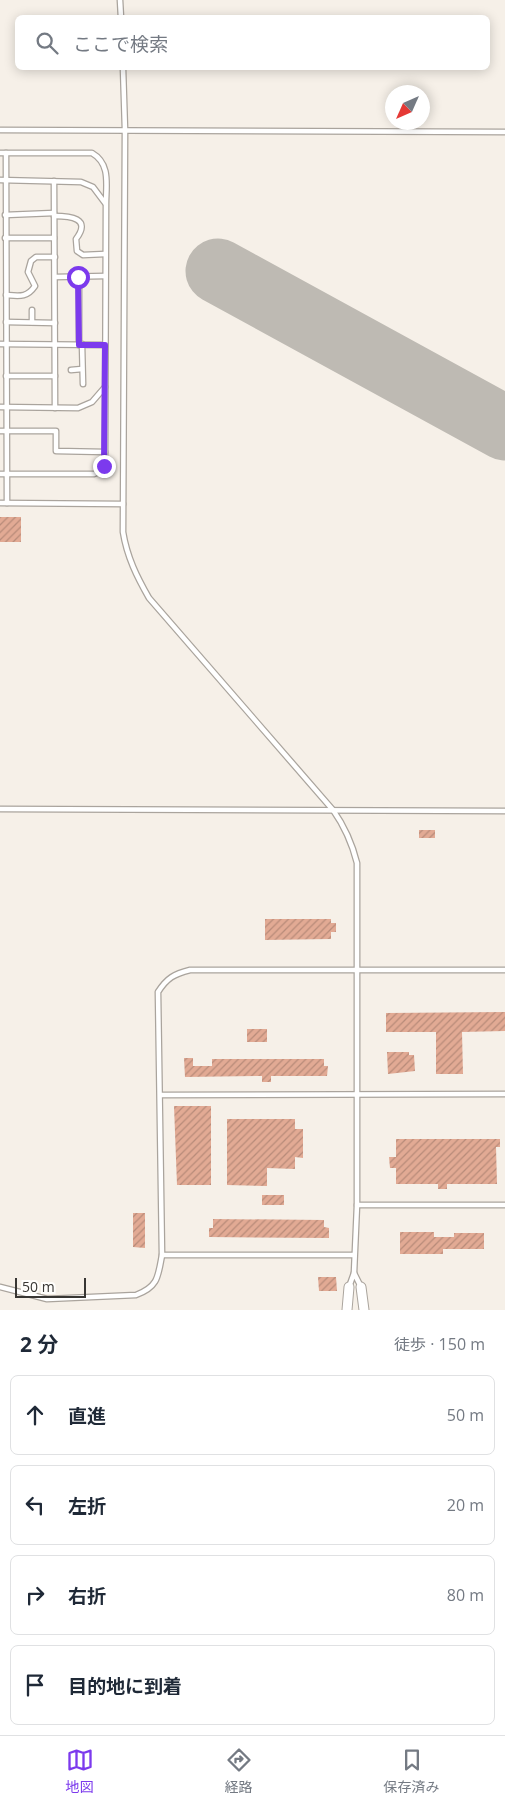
<!DOCTYPE html>
<html lang="ja">
<head>
<meta charset="utf-8">
<style>
	body { margin:0; font-family:"Open Sans","Noto Sans JP",sans-serif; background:#f6f6f7; color:#1f2937 }
	.compass { position:absolute; left:385px; top:85px; width:45px; height:45px; border-radius:50%; background:#fff; box-shadow:0 2px 12px #0003; rotate:225deg }
	.scale { position:absolute; left:15px; bottom:12px; width:71px; box-sizing:border-box; padding-left:5px; border:2px solid #383633; border-top:0; font-size:14px; line-height:18px; white-space:nowrap; color:#383633; -webkit-text-stroke:4px #fffefc; paint-order:stroke }
	.stop { position:absolute; width:15px; height:15px; margin:-11px; border:4px solid #7c3aed; border-radius:50%; background:#fff }
	.stop.end { background:#7c3aed; border-color:#fff; box-shadow:0 1px 5px #0008 }
	.list { margin:0; padding:0; list-style:none }
	h2 { display:flex; justify-content:space-between; align-items:center; height:65px; margin:0; padding:0 20px; font-size:21px }
	h2 small { font-size:16px; font-weight:400; color:#747a83 }
	.list li { display:grid; grid-template-columns:32px 1fr auto; gap:15px; align-items:center; box-sizing:border-box; height:80px; margin:0 10px 10px; padding:0 10px; border:1px solid #e0e1e3; border-radius:8px }
	.list b { display:block; font-size:19px; white-space:nowrap }
	.list em { font-size:16px; font-style:normal; color:#747a83 }
	.icon { flex:none; width:28px; height:28px; fill:none; stroke:currentColor; stroke-width:2; stroke-linecap:round; stroke-linejoin:round }
	.map { position:relative; flex:none; width:505px; height:1310px; overflow:hidden }
	.search { position:absolute; background:#fff; box-shadow:0 2px 12px #0003; left:15px; right:15px; top:15px; height:55px; display:flex; align-items:center; gap:12px; box-sizing:border-box; padding:0 18px; border-radius:8px; color:#747a83; font-size:19px }
	.sheet { height:425px; background:#fff }
	nav { display:flex; justify-content:space-around; align-items:center; box-sizing:border-box; height:70px; border-top:1px solid #e0e1e3; background:#fff; font-size:14px; color:#747a83 }
	nav a { display:grid; justify-items:center; gap:2px }
	nav .on { color:#7c3aed }
	.map>svg:first-child { display:block }
	.lines { fill:none; stroke-linecap:round; stroke-linejoin:round }
	.runway { stroke:#bebab3; stroke-width:65 }
	.building { fill:url(#building-hatch) }
	.service-casing { stroke:#aaa49d; stroke-width:7 }
	.minor-casing { stroke:#aaa49d; stroke-width:11 }
	.service { stroke:#fff; stroke-width:4.5 }
	.minor { stroke:#fff; stroke-width:9 }
	.route { stroke:#7c3aed; stroke-width:6 }
</style>
</head>
<body>
<div class="map">
<svg width="505" height="1310" viewBox="0 0 505 1310">
	<defs>
		<pattern id="building-hatch" width="6" height="6" patternUnits="userSpaceOnUse" patternTransform="scale(1.25)"><rect width="6" height="6" fill="#e2aa94"/><path d="M-1 1l2-2M0 6l6-6M5 7l2-2" fill="none" stroke="#b88b79"/></pattern>
	</defs>
	<rect width="100%" height="100%" fill="#f6f0e8"/>
	<g class="lines">
		<path class="runway" d="M218,271L505,428"/>
	</g>
	<g class="building">
		<rect x="0" y="517" width="21" height="25"/>
		<rect x="419" y="830" width="16" height="8"/>
		<path d="M265,919H331V923H336V932H331V939L265,940Z"/>
		<path d="M505,1012V1031L462,1032L463,1074H436V1032H386V1013Z"/>
		<rect x="247" y="1029" width="20" height="13"/>
		<path d="M387,1052H409V1055H414L415,1071L388,1074Z"/>
		<path d="M184,1058H193V1066H212V1059H324V1066H328L327,1076H271V1082H262V1076L185,1077Z"/>
		<path d="M174,1106H211V1185H177Z"/>
		<path d="M227,1119H295V1129H303V1158L295,1157V1169L267,1168V1186L227,1185Z"/>
		<path d="M396,1139H500V1147H496L497,1184H447V1189H438V1184H396V1168H390L389,1157H396Z"/>
		<rect x="262" y="1195" width="22" height="10"/>
		<path d="M133,1213H145V1248L133,1247Z"/>
		<path d="M213,1219L324,1220V1227L329,1228V1238L209,1237V1228H213Z"/>
		<path d="M400,1232H434V1237H454V1233H484V1249H443V1254H400Z"/>
		<path d="M318,1277H336L337,1291H319Z"/>
	</g>
	<g class="lines">
		<g class="service-casing">
			<g id="service">
				<path d="M120,0L121,18"/>
				<path d="M123,68L125,130L123,532C127,557 137,577 149,598L333,810C345,827 352,843 357,863V1205L354,1273"/>
				<path d="M0,130L505,132"/>
				<path d="M0,153H92C111,164 106,185 106,204L105,466L101,471L94,474H0"/>
				<path d="M6,153L7,503"/>
				<path d="M0,180L81,182L93,187L105,203"/>
				<path d="M54,181L55,408"/>
				<path d="M5,215L54,213"/>
				<path d="M54,216C70,216 92,218 76,239L77,251L83,255L105,254"/>
				<path d="M5,238H54"/>
				<path d="M55,277L105,276"/>
				<path d="M79,277V345"/>
				<path d="M6,295C19,296 27,298 35,286L28,272L31,261L36,257H55"/>
				<path d="M32,310V322"/>
				<path d="M6,322L55,323"/>
				<path d="M0,344L105,345"/>
				<path d="M82,344L83,384"/>
				<path d="M71,370L82,369"/>
				<path d="M6,376H55"/>
				<path d="M0,407L78,408L92,402L105,387"/>
				<path d="M0,431H56V451L105,452"/>
				<path d="M0,503L123,504"/>
				<path d="M0,809L505,811"/>
				<path d="M161,1095L505,1094"/>
				<path d="M357,1205H505"/>
				<path d="M162,1255H354"/>
				<path d="M0,1287L47,1299L136,1295C158,1287 158,1277 162,1255L158,992C167,978 174,974 190,970H505"/>
				<path d="M349,1287L354,1273L361,1287"/>
			</g>
		</g>
		<g class="minor-casing">
			<g id="minor">
				<path d="M361,1287L364,1310"/>
				<path d="M347,1310L349,1287"/>
			</g>
		</g>
		<use href="#service" class="service"/>
		<use href="#minor" class="minor"/>
	</g>
	<g class="lines">
		<path class="route" d="M78,277L79,345H105L104,466"/>
	</g>
</svg>
<svg class="compass" viewBox="-18 -18 36 36"><path d="M0-13l5 13h-10z" fill="#e53935"/><path d="M0 13l5-13h-10z" fill="#747a83"/></svg>
<div class="scale">50 m</div>
<div class="stop" style="left:78px;top:277px"></div>
<div class="stop end" style="left:104px;top:466px"></div>
<div class="search"><svg class="icon" aria-label="search" viewBox="0 0 24 24"><circle cx="10" cy="10" r="6"/><path d="M15 15l6 6"/></svg>ここで検索</div>
</div>
<section class="sheet">
<h2>2 分<small>徒歩 · 150 m</small></h2>
<ul class="list">
<li><svg class="icon" aria-label="ahead" viewBox="0 0 24 24"><path d="M12 20V5M6 11l6-6 6 6"/></svg><div><b>直進</b></div><em>50 m</em></li>
<li><svg class="icon" aria-label="left" viewBox="0 0 24 24"><path d="M17 20v-9H6M10 6l-5 5 5 5"/></svg><div><b>左折</b></div><em>20 m</em></li>
<li><svg class="icon" aria-label="right" viewBox="0 0 24 24"><path d="M7 20v-9h11M14 6l5 5-5 5"/></svg><div><b>右折</b></div><em>80 m</em></li>
<li><svg class="icon" aria-label="arrive" viewBox="0 0 24 24"><path d="M6 21V4h12l-3 4 3 4H6"/></svg><div><b>目的地に到着</b></div></li>
</ul>
</section>
<nav>
<a class="on"><svg class="icon" aria-label="map" viewBox="0 0 24 24"><path d="M3 6l6-2 6 2 6-2v14l-6 2-6-2-6 2zM9 4v14M15 6v14"/></svg>地図</a>
<a><svg class="icon" aria-label="directions" viewBox="0 0 24 24"><path d="M12 3l9 9-9 9-9-9zM9 14v-3h6M13 9l2 2-2 2"/></svg>経路</a>
<a><svg class="icon" aria-label="saved" viewBox="0 0 24 24"><path d="M7 4h10v16l-5-4-5 4z"/></svg>保存済み</a>
</nav>
</body>
</html>
